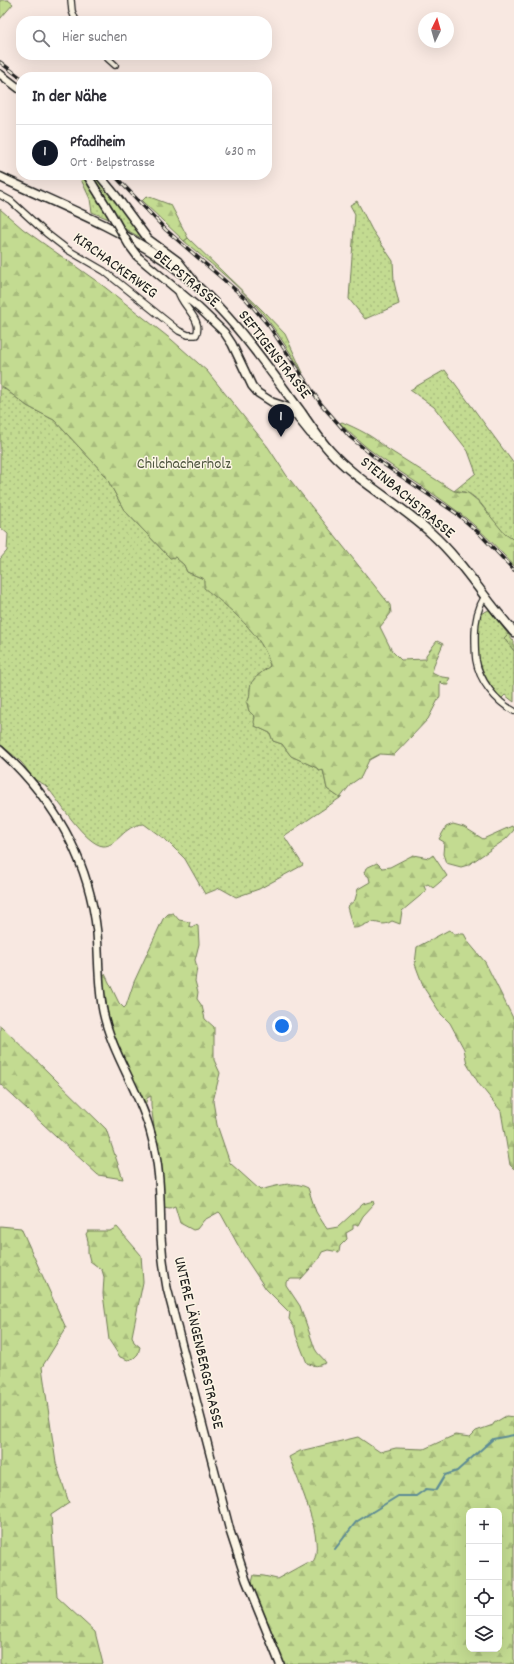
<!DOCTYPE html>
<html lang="de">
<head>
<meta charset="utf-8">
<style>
	body { margin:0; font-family:Dekko,sans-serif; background:#f7f7f7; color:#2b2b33 }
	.controls { position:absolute; right:12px; bottom:12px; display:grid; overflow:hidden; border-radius:8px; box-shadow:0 4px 16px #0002 }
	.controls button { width:36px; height:36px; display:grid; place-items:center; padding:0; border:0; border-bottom:1px solid #e1e1e2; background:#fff; color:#2b2b33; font:20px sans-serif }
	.compass { position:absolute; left:418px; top:12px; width:36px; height:36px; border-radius:50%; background:#fff; box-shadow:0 4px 16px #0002; rotate:5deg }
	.you { position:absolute; left:282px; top:1026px; width:14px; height:14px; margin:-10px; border:3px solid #fff; border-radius:50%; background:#1a73e8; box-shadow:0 0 0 6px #1a73e833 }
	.badge { display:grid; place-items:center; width:26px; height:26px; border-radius:50%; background:#111827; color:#fff; font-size:13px; font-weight:700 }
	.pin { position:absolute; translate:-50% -33px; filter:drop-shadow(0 1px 2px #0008) }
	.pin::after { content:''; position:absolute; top:21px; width:14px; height:12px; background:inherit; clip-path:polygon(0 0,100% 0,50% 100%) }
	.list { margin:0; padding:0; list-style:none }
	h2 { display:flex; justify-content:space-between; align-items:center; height:52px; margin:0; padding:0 16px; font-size:17px }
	h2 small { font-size:13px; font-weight:400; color:#7c7c81 }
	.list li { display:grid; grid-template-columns:26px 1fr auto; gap:12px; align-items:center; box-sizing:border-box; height:56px; padding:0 16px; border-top:1px solid #e1e1e2 }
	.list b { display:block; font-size:15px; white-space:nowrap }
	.list p { margin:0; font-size:13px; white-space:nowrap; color:#7c7c81 }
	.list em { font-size:13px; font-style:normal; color:#7c7c81 }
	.icon { flex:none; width:22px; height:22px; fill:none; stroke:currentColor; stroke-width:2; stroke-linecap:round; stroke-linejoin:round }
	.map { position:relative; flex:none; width:514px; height:1664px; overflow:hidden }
	.search { position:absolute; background:#fff; box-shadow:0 4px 16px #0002; left:16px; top:16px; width:256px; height:44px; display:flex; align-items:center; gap:10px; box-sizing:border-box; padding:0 14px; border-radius:16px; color:#7c7c81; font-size:15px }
	.panel { position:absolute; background:#fff; box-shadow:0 4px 16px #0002; left:16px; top:72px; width:256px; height:108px; border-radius:16px }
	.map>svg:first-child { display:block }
	.grass { fill:url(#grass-dots); stroke:#707c56 }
	.forest { fill:url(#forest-firs); stroke:#707c56; fill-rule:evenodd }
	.green { fill:#c3db91; stroke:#707c56 }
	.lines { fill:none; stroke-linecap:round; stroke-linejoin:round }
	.stream { stroke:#5d8c95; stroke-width:2 }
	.minor-casing { stroke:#1c1c1c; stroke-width:8 }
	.tertiary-casing { stroke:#1c1c1c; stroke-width:10 }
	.secondary-casing { stroke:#1c1c1c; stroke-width:11 }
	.minor { stroke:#fcf5e5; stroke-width:5.5 }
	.tertiary { stroke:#fcf5e5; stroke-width:7 }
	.secondary { stroke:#fcf5e5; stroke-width:8 }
	.rail-casing { stroke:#1c1c1c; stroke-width:3.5 }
	.rail { stroke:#fcf5e5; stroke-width:2; stroke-dasharray:6; stroke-linecap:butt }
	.tertiary-bridge-casing { stroke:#1c1c1c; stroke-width:10; stroke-linecap:butt }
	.tertiary-bridge { stroke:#fcf5e5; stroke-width:7 }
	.labels { text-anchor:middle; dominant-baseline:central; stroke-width:3; stroke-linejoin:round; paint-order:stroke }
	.street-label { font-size:16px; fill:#1c1c1c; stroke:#fcf5e5 }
	.park-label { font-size:16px; fill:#4e553f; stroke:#fcf5e5 }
</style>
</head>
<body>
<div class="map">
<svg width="514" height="1664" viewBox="0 0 514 1664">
	<defs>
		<pattern id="grass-dots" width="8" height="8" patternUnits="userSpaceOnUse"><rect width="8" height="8" fill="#c3db91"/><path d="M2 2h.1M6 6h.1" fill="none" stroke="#a7bb7c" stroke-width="1.8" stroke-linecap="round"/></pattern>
		<pattern id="forest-firs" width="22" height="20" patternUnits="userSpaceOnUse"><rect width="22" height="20" fill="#c3db91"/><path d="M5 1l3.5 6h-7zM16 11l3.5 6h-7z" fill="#a7bb7c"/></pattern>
	</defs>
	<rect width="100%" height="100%" fill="#f8e8e1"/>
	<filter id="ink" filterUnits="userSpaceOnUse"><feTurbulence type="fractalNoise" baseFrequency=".025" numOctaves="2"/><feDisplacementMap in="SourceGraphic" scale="8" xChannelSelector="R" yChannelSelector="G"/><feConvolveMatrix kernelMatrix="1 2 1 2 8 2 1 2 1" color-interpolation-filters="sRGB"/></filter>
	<g filter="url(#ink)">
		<g class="grass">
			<path d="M79,175H83L111,220L92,212L90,199Z"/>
			<path d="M91,175H96L131,219L143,239L125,229L117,214Z"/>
			<path d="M357,201L372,230L393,261L394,282L399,304L365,319L349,299L355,214L350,205Z"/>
			<path d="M188,238L262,310L285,334L303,373C288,350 274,325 255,305C234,281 208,262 184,241Z"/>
			<path d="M445,370L514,464V540C495,533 485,499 467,493C463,491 458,491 454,491L476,473L468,451L434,407L410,390Z"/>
			<path d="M0,385L27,406L54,420L105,475L124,510L170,558L175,557L184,565L187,572L204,579L205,588C227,606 265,636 270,666C264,671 254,677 251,684C249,691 251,696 247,703L249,711L255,717V726L270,733L273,741L282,744L291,756L317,768L319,771L323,770L327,789L340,798L284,836L303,865L259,889L236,897L220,888L205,894L185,859L167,841L144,824C123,825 117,847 103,846C85,844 59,801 47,787C44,783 38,782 34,779C29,774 26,767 21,762C15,756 7,750 0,744V559L7,551L8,534L0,527Z"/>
			<path d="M489,610L508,634L504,638L514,651V702L505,695L501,699C479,673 472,648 480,614Z"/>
		</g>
		<g class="forest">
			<path d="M147,196L171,205L188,238L184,241L142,201Z"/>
			<path d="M0,209L23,229L102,285L172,340L207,371L268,447L287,476L390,605L391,613L380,627L392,651L401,660L426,659V655L437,641L443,644L435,662L432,672L442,677L450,678L448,681L449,685H444L440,681V696L428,719L394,755L380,754L369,760L361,777L351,784L340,798L327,789L323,770L319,771L317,768L291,756L282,744L273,741L270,733L255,726L254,722L255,717L249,711L247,703C251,696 249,691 251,684C254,677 264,671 270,666C265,636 227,606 204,588V579L187,572L184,565L175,557L170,558L124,510L105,475L54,420L27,406L0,385Z"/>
			<path d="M342,422C358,429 373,436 386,448L454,491L468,493L478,501L505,534L514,540V566C496,546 478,527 457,511C418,481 374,459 340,423Z"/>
			<path d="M508,634L514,641V651L504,638Z"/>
			<path d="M453,824L464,827L483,839L512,826L514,830L506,839L468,865L461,867L446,863L443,854L444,842L439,839L446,827Z"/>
			<path d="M413,855L429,858L433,855L447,876L433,888L428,884L424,886L426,891L402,911L400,924L392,921C381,928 378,920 369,923C362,925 362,928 353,928L347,907L355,900L358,889L370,882L369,877L364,873L366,868L377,863L382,868L390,867Z"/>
			<path d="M173,913L179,920L190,922L189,926L192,927L195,925L198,926L199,944L195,960L197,967L195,981L198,992L197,999L202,1006L205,1019L214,1027V1060L220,1073L213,1101L217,1125L230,1163L260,1190C276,1186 293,1180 308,1188L316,1212L327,1229L338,1227L363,1204L373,1201L374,1204L363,1216L358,1225H353V1229L346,1233L347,1239L340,1246L339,1252L328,1250L322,1252L318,1260L301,1279H291L286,1282V1285L300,1306L315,1349C318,1355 323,1357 326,1363C318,1366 315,1367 307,1363L296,1335L295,1328L289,1319L290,1313L266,1289L244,1256L221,1214L219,1212L204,1220L197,1229L193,1230L180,1223L175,1206L170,1208L163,1207L159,1160L151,1106V1096L147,1098L145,1106C138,1087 126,1070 119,1050C111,1029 103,997 102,975L105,974L119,1003L124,1008L126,1006L134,982L163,919L168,914Z"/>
			<path d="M449,930L455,934H464L469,943L485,962L514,1020V1169L510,1165L501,1111L479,1084L467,1064L464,1049L450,1023L441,1014L424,988L415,964L417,947Z"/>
			<path d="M0,1025L106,1129L123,1179L98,1175L0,1084Z"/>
			<path d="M0,1226L21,1228L66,1328L42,1367L56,1463L69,1503L51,1515L57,1597L95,1632L103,1664H0Z"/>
			<path d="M117,1227L141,1255L143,1282L132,1336L134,1342L140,1347L138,1354L134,1358L128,1360L120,1357L109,1340L103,1294L104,1277L102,1270L90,1261L88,1253V1241L86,1234L88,1231H110Z"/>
			<path d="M506,1416L514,1417V1664H283L251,1586L254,1575L264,1576L277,1579L306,1563L313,1562C326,1542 298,1480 289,1457L300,1451L358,1437L380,1452L396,1448L424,1449L455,1435L470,1437L476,1431L493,1425L494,1423ZM469,1511H499V1649H469Z"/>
		</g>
		<path class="green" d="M0,0H8L13,4L0,19Z"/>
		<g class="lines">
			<path class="stream" d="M335,1549L356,1522L398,1496H416L426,1489L436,1490L445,1475L457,1471L493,1439L514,1435"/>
			<g class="minor-casing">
				<g id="minor">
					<path d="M71,0L72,11L76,21"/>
					<path d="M104,55L115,65"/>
					<path d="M0,195L11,201L46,233L68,250L104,271L179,331L188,335H196C204,320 181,306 178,291"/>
					<path d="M485,596C477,609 475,621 475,635C475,643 475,652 476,660C479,680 496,702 514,711"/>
				</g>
			</g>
			<g class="tertiary-casing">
				<g id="tertiary">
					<path d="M0,74L21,90"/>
					<path d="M87,175L110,212"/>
					<path d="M99,175L117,197L148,239L178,261L193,280"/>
					<path d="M138,257L199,308L224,332L232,344L252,386L258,393L272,402L290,408L310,433L318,440"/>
					<path d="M0,750C54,799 89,859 97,933C99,959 98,985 103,1011C112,1055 140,1091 151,1134C161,1168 160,1202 161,1237C162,1254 164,1271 167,1288L230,1531L246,1580L280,1664"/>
				</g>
			</g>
			<g class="secondary-casing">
				<path id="secondary" d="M0,177C55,203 113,225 163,259C191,278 215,302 237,328C260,355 280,384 301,412C310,425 319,439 330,451C359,483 399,503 431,533C463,562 485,600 514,632"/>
			</g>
			<use href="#minor" class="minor"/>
			<use href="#tertiary" class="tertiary"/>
			<use href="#secondary" class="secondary"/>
			<g class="rail-casing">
				<g id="rail">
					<path d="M0,62L21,78"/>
					<path d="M114,175L166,230L246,299L269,326L321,404L350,437L383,464L456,513L479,533L514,570"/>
				</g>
			</g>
			<use href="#rail" class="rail"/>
			<g class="tertiary-bridge-casing">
				<path id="tertiary-bridge" d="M110,212L129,245L138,257"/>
			</g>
			<use href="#tertiary-bridge" class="tertiary-bridge"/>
		</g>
	</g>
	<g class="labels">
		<g class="street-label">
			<text transform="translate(115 266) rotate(36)">KIRCHACKERWEG</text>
			<text transform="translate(186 279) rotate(40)">BELPSTRASSE</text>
			<text transform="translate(274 355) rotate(52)">SEFTIGENSTRASSE</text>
			<text transform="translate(407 498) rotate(40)">STEINBACHSTRASSE</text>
			<text transform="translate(198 1343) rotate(77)">UNTERE LÄNGENBERGSTRASSE</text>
		</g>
		<g class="park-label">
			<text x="184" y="464">Chilchacherholz</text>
		</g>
	</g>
</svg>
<div class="controls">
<button>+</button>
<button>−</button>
<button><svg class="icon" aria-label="locate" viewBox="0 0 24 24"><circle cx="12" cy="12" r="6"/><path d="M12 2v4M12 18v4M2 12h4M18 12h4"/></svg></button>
<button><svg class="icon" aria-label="layers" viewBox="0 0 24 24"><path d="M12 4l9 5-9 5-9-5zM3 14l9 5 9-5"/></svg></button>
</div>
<svg class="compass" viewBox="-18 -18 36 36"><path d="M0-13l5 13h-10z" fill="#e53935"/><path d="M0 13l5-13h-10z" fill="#7c7c81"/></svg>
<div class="you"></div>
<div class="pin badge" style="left:281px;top:437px">1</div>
<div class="search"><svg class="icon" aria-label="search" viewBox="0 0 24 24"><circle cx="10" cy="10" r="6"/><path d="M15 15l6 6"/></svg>Hier suchen</div>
<section class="panel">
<h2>In der Nähe<small></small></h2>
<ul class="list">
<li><span class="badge">1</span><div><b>Pfadiheim</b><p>Ort · Belpstrasse</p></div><em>630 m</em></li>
</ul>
</section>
</div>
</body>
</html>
